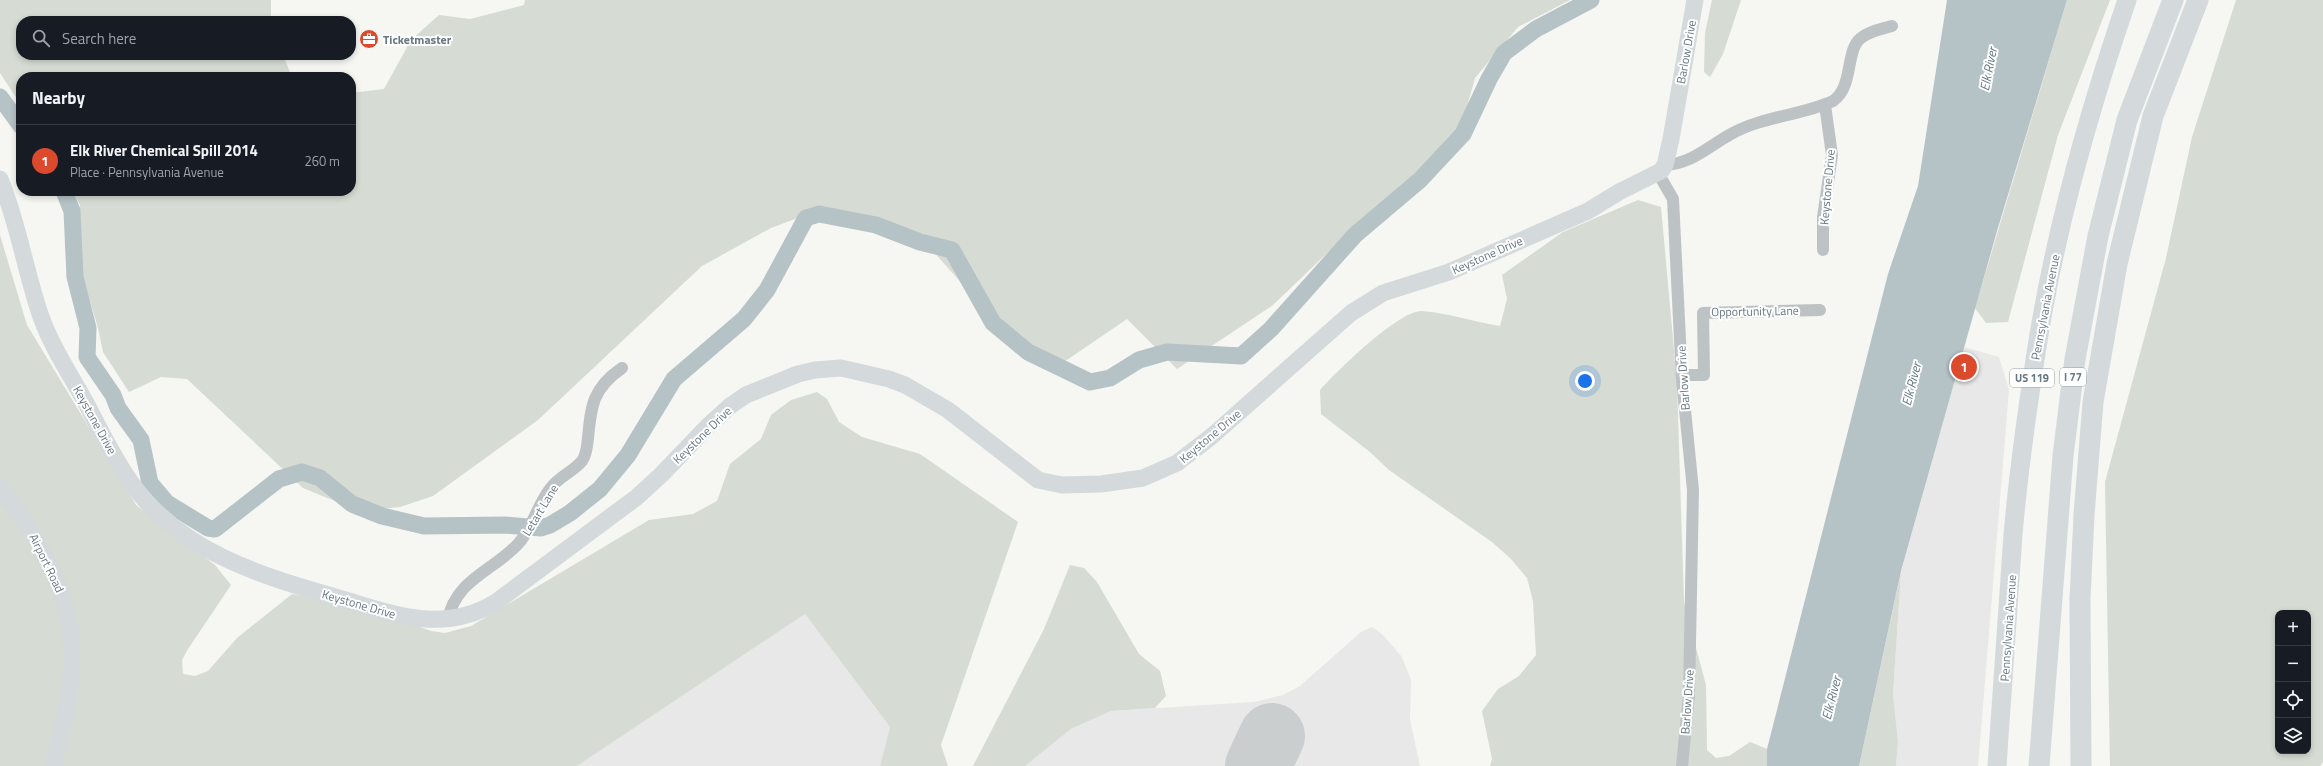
<!DOCTYPE html>
<html lang="en">
<head>
<meta charset="utf-8">
<style>
	body { margin:0; font-family:"Titillium Web",sans-serif; background:#20242c; color:#f1f3f6 }
	.controls { position:absolute; right:12px; bottom:12px; display:grid; overflow:hidden; border-radius:8px; box-shadow:0 2px 6px #0003 }
	.controls button { width:36px; height:36px; display:grid; place-items:center; padding:0; border:0; border-bottom:1px solid #363941; background:#171b24; color:#f1f3f6; font:20px sans-serif }
	.you { position:absolute; left:1585px; top:381px; width:14px; height:14px; margin:-10px; border:3px solid #fff; border-radius:50%; background:#1a73e8; box-shadow:0 0 0 6px #1a73e833 }
	.badge { display:grid; place-items:center; width:26px; height:26px; border-radius:50%; background:#dc4a2d; color:#fff; font-size:13px; font-weight:700 }
	.pin { position:absolute; translate:-50% -50%; border:2px solid #fff; box-shadow:0 1px 4px #0006 }
	.list { margin:0; padding:0; list-style:none }
	h2 { display:flex; justify-content:space-between; align-items:center; height:52px; margin:0; padding:0 16px; font-size:17px }
	h2 small { font-size:13px; font-weight:400; color:#9ea1a6 }
	.list li { display:grid; grid-template-columns:26px 1fr auto; gap:12px; align-items:center; box-sizing:border-box; height:72px; padding:0 16px; border-top:1px solid #363941 }
	.list b { display:block; font-size:15px; white-space:nowrap }
	.list p { margin:0; font-size:13px; white-space:nowrap; color:#9ea1a6 }
	.list em { font-size:13px; font-style:normal; color:#9ea1a6 }
	.icon { flex:none; width:22px; height:22px; fill:none; stroke:currentColor; stroke-width:2; stroke-linecap:round; stroke-linejoin:round }
	.map { position:relative; flex:none; width:2323px; height:766px; overflow:hidden }
	.search { position:absolute; background:#171b24; box-shadow:0 2px 6px #0003; left:16px; top:16px; width:340px; height:44px; display:flex; align-items:center; gap:10px; box-sizing:border-box; padding:0 14px; border-radius:16px; color:#9ea1a6; font-size:15px }
	.panel { position:absolute; background:#171b24; box-shadow:0 2px 6px #0003; left:16px; top:72px; width:340px; height:124px; border-radius:16px }
	.map>svg:first-child { display:block }
	.built { fill:#e7e8e7 }
	.green { fill:#d6dbd3; fill-rule:evenodd }
	.water { fill:#b5c2c6 }
	.lines { fill:none; stroke-linecap:round; stroke-linejoin:round }
	.river { stroke:#b5c2c6; stroke-width:17 }
	.runway { stroke:#cacecf; stroke-width:66 }
	.street { stroke:#bdc2c5; stroke-width:12 }
	.secondary { stroke:#d4d9dc; stroke-width:17 }
	.primary { stroke:#d4d9dc; stroke-width:19 }
	.highway { stroke:#d4d9dc; stroke-width:21 }
	.labels { text-anchor:middle; dominant-baseline:central; stroke-width:4; stroke-linejoin:round; paint-order:stroke }
	.shield { fill:#fff; stroke:#95a0a8; stroke-width:1 }
	.shield-label { font-size:11px; font-weight:bold; fill:#677883 }
	.poi-label { font-size:12px; font-weight:bold; fill:#677883; stroke:#fff; text-anchor:start }
	.street-label { font-size:12px; fill:#677883; stroke:#fff }
	.water-label { font-size:13px; font-style:italic; fill:#637a7f; stroke:#fff }
</style>
</head>
<body>
<div class="map">
<svg width="2323" height="766" viewBox="0 0 2323 766">
	<rect width="100%" height="100%" fill="#f6f6f3"/>
	<g class="built">
		<path d="M1964,347L1999,357L2009,390L1978,766H1896L1898,741L1893,695L1901,572Z"/>
		<path d="M805,614L890,727L880,766H577Z"/>
		<path d="M1372,627L1384,636L1402,657L1411,680L1410,720L1420,766H1025L1071,729L1111,711L1254,702L1283,695L1300,686L1361,632Z"/>
	</g>
	<g class="green">
		<path d="M0,0H271V21H21V55H283L292,77H21V105L0,73Z"/>
		<path d="M525,0H1570L1518,27L1475,78L1462,124L1430,166L1344,237L1273,305L1177,369L1127,319L1061,364L1005,339L975,298L922,239L877,224L811,213L771,228L702,266L538,420L433,496L400,507L359,511L303,488L187,379L161,377L129,392L103,352L98,328L77,258L80,205L73,191H351V93L384,89L411,40L439,15L470,19L524,5Z"/>
		<path d="M1712,0H1741L1723,54L1710,77L1704,72L1705,33Z"/>
		<path d="M2067,0H2110L2058,135L2008,322L1986,323L1975,308Z"/>
		<path d="M2236,0H2323V762L2320,766H2110L2105,482L2166,258L2192,137ZM2278,613H2308V751H2278Z"/>
		<path d="M1638,200L1661,207L1677,383L1684,603L1706,685L1707,750L1716,758L1729,756L1750,742L1767,749V766H1490L1492,759L1482,711L1498,689L1519,676L1536,655L1533,601L1527,578L1511,559L1492,542L1389,470L1370,452L1321,414L1320,390C1336,372 1399,310 1422,311C1448,313 1474,322 1500,326L1507,299L1502,275L1563,232Z"/>
		<path d="M0,235L27,325L136,505L215,565L231,585L188,649L182,660L183,674L195,676L208,671L237,638L292,594L375,609L431,631L445,633L471,626L649,520L693,514L717,501L730,464L761,439L771,415L791,400L817,392L827,399L839,422L862,437L920,454L1018,522L941,745L948,766H880L890,727L805,614L577,766H0Z"/>
		<path d="M1070,565L1084,568L1097,582L1139,654L1160,671L1166,696L1155,708L1111,711L1071,729L1025,766H973L1044,629Z"/>
		<path d="M1901,572L1893,695L1898,741L1896,766H1859Z"/>
	</g>
	<path class="water" d="M1947,0H2067L1997,231L1901,571L1859,766H1767V749L1888,274L1918,186Z"/>
	<g class="lines">
		<g class="river">
			<path d="M0,97L21,126"/>
			<path d="M64,191L72,211L75,277L88,328L87,357L113,395L118,408L141,440L150,483L167,503L208,528L215,529L279,479L302,472L320,478L352,504L382,516L424,526L505,525L541,528L550,525L570,513L600,489L628,455L674,379L744,319L767,290L806,218L819,214L876,225L920,242L952,250L993,323L1028,352L1090,382L1110,378L1139,360L1167,352L1241,356L1271,329L1355,235L1420,180L1463,134L1489,79L1504,53L1536,29L1591,0"/>
		</g>
		<path class="runway" d="M1258,766L1272,736"/>
		<g class="street">
			<path d="M1665,165C1691,164 1709,146 1731,134C1763,116 1800,116 1833,101C1854,87 1845,50 1861,38C1869,31 1882,29 1892,26"/>
			<path d="M1658,173L1673,199L1682,380L1693,490L1689,695L1682,766"/>
			<path d="M1823,250V217L1832,155L1825,105"/>
			<path d="M1682,375H1704L1703,313L1820,310"/>
			<path d="M448,620C455,580 493,571 518,544C532,529 537,506 550,489C558,477 573,472 582,461C587,454 587,446 588,438C591,405 593,388 622,368"/>
		</g>
		<g class="secondary">
			<path d="M0,179C18,223 25,269 40,314C51,346 70,374 86,403C100,430 114,459 132,484C183,554 263,576 342,599C396,615 444,634 496,602L637,497L661,475L710,424L730,406L746,395L798,374L815,370L841,368L889,379L905,385L948,410L1038,480L1062,485L1101,484L1143,478L1177,463L1212,436L1351,313L1383,293L1449,272L1588,211L1619,192L1661,171L1665,165L1671,139L1695,0"/>
			<path d="M0,487C45,548 81,607 70,685C67,712 59,739 54,766"/>
		</g>
		<path class="primary" d="M1997,766C2003,689 2007,612 2013,535C2018,477 2026,418 2035,360C2053,237 2087,117 2127,0"/>
		<g class="highway">
			<path d="M2039,766L2063,456L2075,359L2098,236L2127,120L2173,0"/>
			<path d="M2081,766L2080,599L2084,515L2093,402L2117,264L2153,116L2198,0"/>
		</g>
	</g>
	<defs>
		<g id="office-disc" transform="scale(1)"><circle r="9.5" fill="#dc4a2d" stroke="#fff"/><path d="M-6-3h4V-5.5h4V-3h4V5H-6ZM-1-4.5V-3h2v-1.5ZM-6 0V1H6V0Z" fill="#fff"/></g>
	</defs>
	<g fill-rule="evenodd">
		<use href="#office-disc" x="369" y="39"/>
	</g>
	<g class="labels">
		<g class="shield">
			<rect x="2060" y="368" width="26" height="18" rx="3"/>
			<rect x="2010" y="369" width="44" height="18" rx="3"/>
		</g>
		<g class="shield-label">
			<text x="2073" y="377">I 77</text>
			<text x="2032" y="378">US 119</text>
		</g>
		<g class="poi-label">
			<text x="383" y="39">Ticketmaster</text>
		</g>
		<g class="street-label">
			<text transform="translate(1686 52) rotate(-80)">Barlow Drive</text>
			<text transform="translate(1827 187) rotate(-85)">Keystone Drive</text>
			<text transform="translate(1487 255) rotate(-24)">Keystone Drive</text>
			<text transform="translate(2045 307) rotate(-79)">Pennsylvania Avenue</text>
			<text transform="translate(1755 311) rotate(-1)">Opportunity Lane</text>
			<text transform="translate(1683 378) rotate(-94)">Barlow Drive</text>
			<text transform="translate(95 420) rotate(61)">Keystone Drive</text>
			<text transform="translate(702 435) rotate(-44)">Keystone Drive</text>
			<text transform="translate(1210 436) rotate(-40)">Keystone Drive</text>
			<text transform="translate(540 510) rotate(-59)">Letart Lane</text>
			<text transform="translate(47 563) rotate(64)">Airport Road</text>
			<text transform="translate(359 604) rotate(16)">Keystone Drive</text>
			<text transform="translate(2008 628) rotate(-86)">Pennsylvania Avenue</text>
			<text transform="translate(1687 702) rotate(-86)">Barlow Drive</text>
		</g>
		<g class="water-label">
			<text transform="translate(1988 69) rotate(-79)">Elk River</text>
			<text transform="translate(1911 384) rotate(-76)">Elk River</text>
			<text transform="translate(1831 698) rotate(-76)">Elk River</text>
		</g>
	</g>
</svg>
<div class="controls">
<button>+</button>
<button>−</button>
<button><svg class="icon" aria-label="locate" viewBox="0 0 24 24"><circle cx="12" cy="12" r="6"/><path d="M12 2v4M12 18v4M2 12h4M18 12h4"/></svg></button>
<button><svg class="icon" aria-label="layers" viewBox="0 0 24 24"><path d="M12 4l9 5-9 5-9-5zM3 14l9 5 9-5"/></svg></button>
</div>
<div class="you"></div>
<div class="pin badge" style="left:1964px;top:367px">1</div>
<div class="search"><svg class="icon" aria-label="search" viewBox="0 0 24 24"><circle cx="10" cy="10" r="6"/><path d="M15 15l6 6"/></svg>Search here</div>
<section class="panel">
<h2>Nearby<small></small></h2>
<ul class="list">
<li><span class="badge">1</span><div><b>Elk River Chemical Spill 2014</b><p>Place · Pennsylvania Avenue</p></div><em>260 m</em></li>
</ul>
</section>
</div>
</body>
</html>
